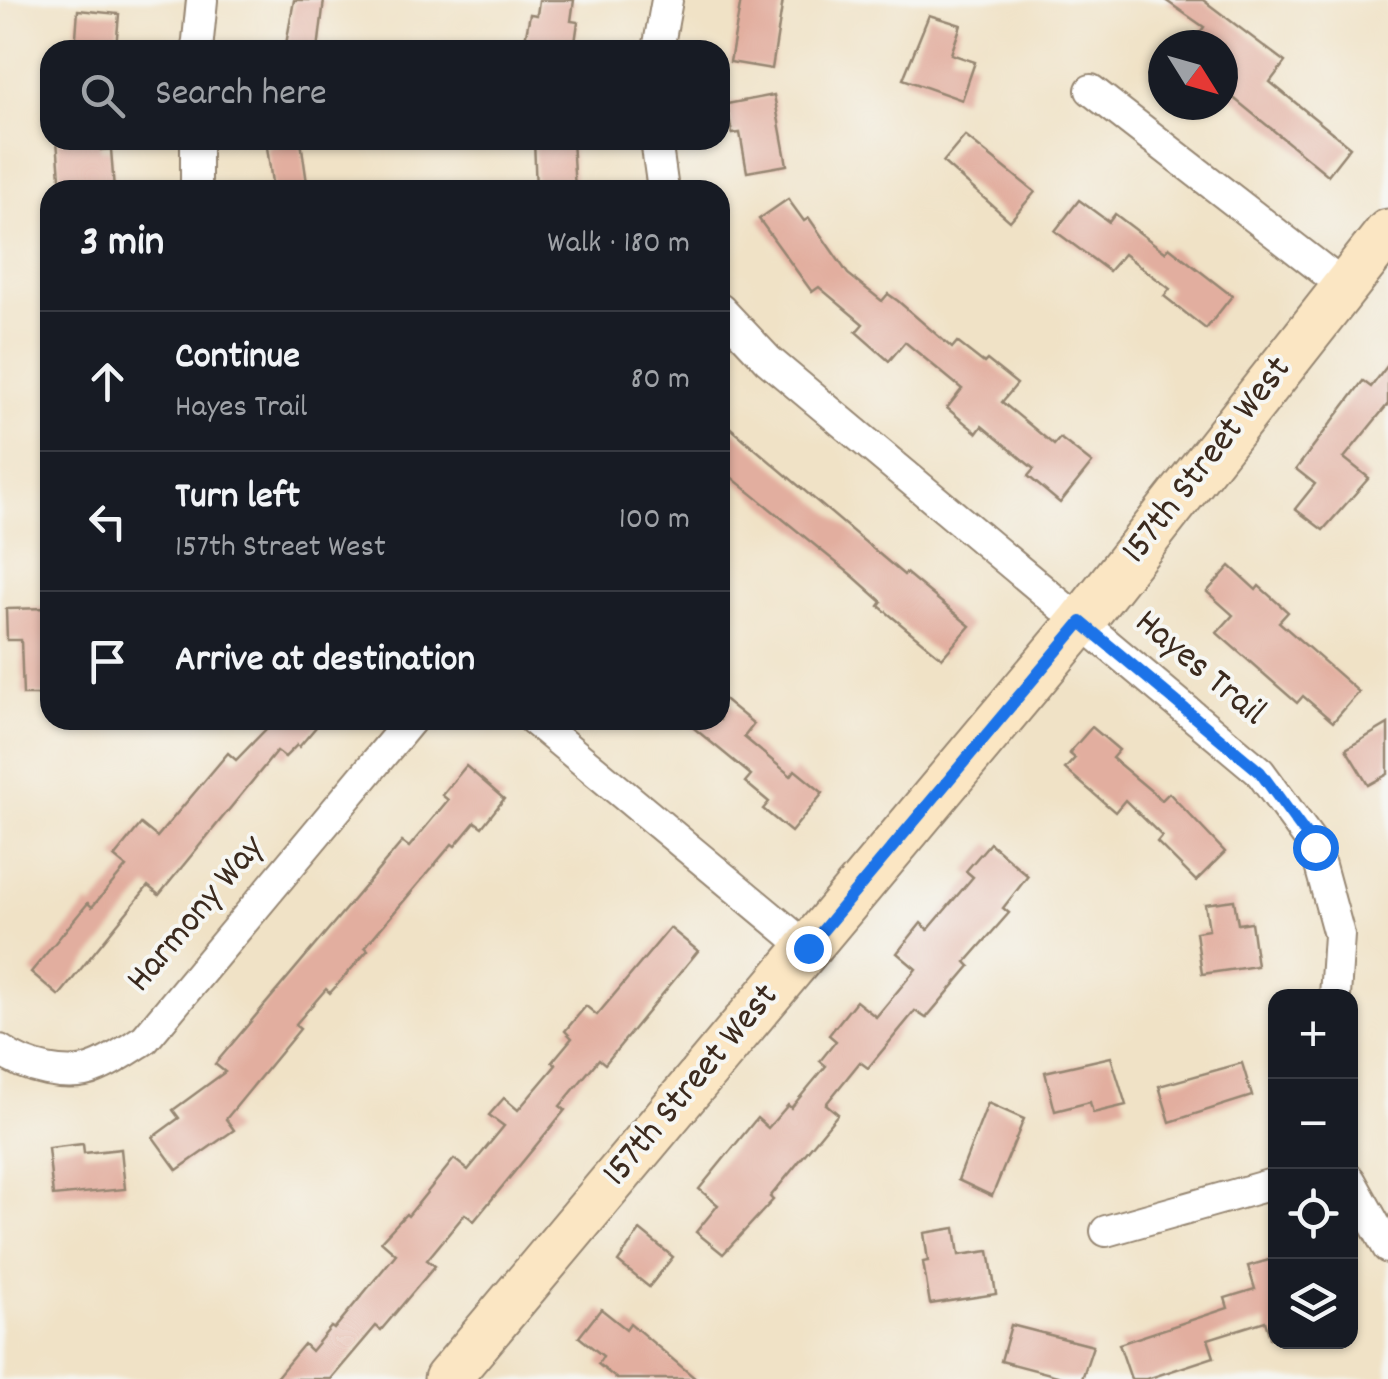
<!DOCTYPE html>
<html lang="en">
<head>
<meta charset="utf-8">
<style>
	body { margin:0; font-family:Dekko,sans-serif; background:#242831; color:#f1f3f6 }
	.controls { position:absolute; right:30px; bottom:30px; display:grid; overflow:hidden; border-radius:20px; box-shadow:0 2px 8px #0004 }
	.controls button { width:90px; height:90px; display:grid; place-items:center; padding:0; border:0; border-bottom:2px solid #363941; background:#171b24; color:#f1f3f6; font:50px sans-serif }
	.compass { position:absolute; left:1148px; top:30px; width:90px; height:90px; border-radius:50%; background:#171b24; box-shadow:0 2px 8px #0004; rotate:127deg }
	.stop { position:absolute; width:30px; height:30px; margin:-22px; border:8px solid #1a73e8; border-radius:50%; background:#fff }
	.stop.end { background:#1a73e8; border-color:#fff; box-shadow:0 2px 10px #0008 }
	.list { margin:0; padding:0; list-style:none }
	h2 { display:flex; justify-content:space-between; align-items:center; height:130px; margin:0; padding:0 40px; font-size:42px }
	h2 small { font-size:32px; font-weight:400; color:#9ea1a6 }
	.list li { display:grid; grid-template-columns:65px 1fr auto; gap:30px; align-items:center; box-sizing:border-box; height:140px; padding:0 40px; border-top:2px solid #363941 }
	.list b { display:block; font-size:38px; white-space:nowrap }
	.list p { margin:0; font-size:32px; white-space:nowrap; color:#9ea1a6 }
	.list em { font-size:32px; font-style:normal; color:#9ea1a6 }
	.icon { flex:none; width:55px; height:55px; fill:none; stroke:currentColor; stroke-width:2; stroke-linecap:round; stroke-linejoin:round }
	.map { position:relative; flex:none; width:1388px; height:1379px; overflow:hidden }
	.search { position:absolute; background:#171b24; box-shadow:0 2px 8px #0004; left:40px; top:40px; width:690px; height:110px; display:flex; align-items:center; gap:25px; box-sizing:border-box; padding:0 35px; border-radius:30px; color:#9ea1a6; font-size:38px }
	.panel { position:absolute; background:#171b24; box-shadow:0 2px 8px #0004; left:40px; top:180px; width:690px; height:550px; border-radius:30px }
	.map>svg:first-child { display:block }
	.building { fill:#e2ae9f }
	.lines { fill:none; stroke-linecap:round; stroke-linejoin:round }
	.street-casing { stroke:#968672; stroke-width:34 }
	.secondary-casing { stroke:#968672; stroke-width:49 }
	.street { stroke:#fff; stroke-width:30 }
	.secondary { stroke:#fbe6c3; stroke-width:45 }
	.route { stroke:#1a73e8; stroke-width:12 }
	.labels { text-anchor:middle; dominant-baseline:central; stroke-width:8; stroke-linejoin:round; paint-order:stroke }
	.street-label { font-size:38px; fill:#3b2a1e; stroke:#f6f6f2 }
</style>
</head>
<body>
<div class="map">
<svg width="1388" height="1379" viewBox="0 0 1388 1379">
	<rect width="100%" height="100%" fill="#f6f6f2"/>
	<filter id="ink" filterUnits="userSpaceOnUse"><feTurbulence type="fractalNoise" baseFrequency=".01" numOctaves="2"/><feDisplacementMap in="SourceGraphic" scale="20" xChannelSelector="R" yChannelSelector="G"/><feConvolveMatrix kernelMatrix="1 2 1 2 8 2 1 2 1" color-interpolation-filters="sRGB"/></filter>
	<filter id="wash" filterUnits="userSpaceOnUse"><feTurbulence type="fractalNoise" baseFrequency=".0048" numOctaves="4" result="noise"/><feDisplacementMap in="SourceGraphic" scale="40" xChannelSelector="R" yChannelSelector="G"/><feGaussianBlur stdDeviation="2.25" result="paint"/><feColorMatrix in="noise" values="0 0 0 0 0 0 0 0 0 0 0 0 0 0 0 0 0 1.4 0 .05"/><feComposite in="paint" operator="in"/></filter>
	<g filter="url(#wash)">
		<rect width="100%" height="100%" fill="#f0e2c6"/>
		<g id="blocks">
			<g class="building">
				<path d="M294,0H324L318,50H285Z"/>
				<path d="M539,0H574L571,21L578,22L574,50H523L530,14L537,15Z"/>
				<path d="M741,0H783L772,69L730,62Z"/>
				<path d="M1165,0H1203L1285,62L1270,82L1350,147L1328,175L1225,91L1234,79L1223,71V45H1191L1204,27Z"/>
				<path d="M78,10L119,14L116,48L75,50Z"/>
				<path d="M929,15L961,25L951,54L975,62L962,100L903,79Z"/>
				<path d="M774,95L787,165L747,172L740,133L732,134L727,104Z"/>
				<path d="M965,136L1035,192L1010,221L943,162Z"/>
				<path d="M57,140H100L101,150L111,149L114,190H61Z"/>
				<path d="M534,140H572L575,190H536Z"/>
				<path d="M301,141L308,190H273L267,147Z"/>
				<path d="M788,199L804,221L809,218L848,274L882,301L888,294L898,301L952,348L957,342L984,363L987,360L1017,384L1002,402L1054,445L1060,438L1092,463L1060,503L1028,476L1034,469L982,426L977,433L947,408L962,389L905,342L889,361L856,332L863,324L819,287L812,292L759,219Z"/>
				<path d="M1079,200L1109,222L1115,214L1165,252L1169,247L1232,296L1206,329L1164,296L1170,289L1124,254L1109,271L1055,231Z"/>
				<path d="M1388,365V404L1344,458L1369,478L1323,530L1295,509L1315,484L1296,469L1363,381L1371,387Z"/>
				<path d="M720,419L904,575L906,573L970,626L942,658L879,606L882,602L854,577L720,468Z"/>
				<path d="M1230,566L1256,590L1259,586L1288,612L1279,622L1359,692L1333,722L1303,696L1297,703L1217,633L1233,615L1207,592Z"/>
				<path d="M50,608V695H23L21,640H7L6,609Z"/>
				<path d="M720,696L754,724L744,737L791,776L795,770L823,793L791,832L763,809L769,802L745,782L751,775L684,720H720Z"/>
				<path d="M268,720H322L299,747L297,745L285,757L277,751L159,895L148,886L59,996L31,972L88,903L92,907L126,867L114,857L141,824L157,837L228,753L236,760L272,723Z"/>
				<path d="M1388,724V774L1368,785L1346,749Z"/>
				<path d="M1092,727L1119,750L1112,758L1162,800L1169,793L1225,852L1196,881L1157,842L1162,836L1125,800L1115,812L1065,769L1075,758L1069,753Z"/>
				<path d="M466,766L504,799L482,827L475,822L455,846L452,844L365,947L368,950L330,993L326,989L295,1025L300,1029L226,1119L234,1130L177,1170L153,1137L179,1118L173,1110L225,1072L215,1064L402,842L409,847L448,800L442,795Z"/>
				<path d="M990,843L1028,876L1003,908L1009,913L966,962L970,966L926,1018L915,1011L868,1068L860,1062L826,1104L838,1114L770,1197L773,1200L723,1254L696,1232L718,1205L699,1189L757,1118L768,1128L788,1105L791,1108L826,1066L820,1061L836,1041L829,1035L856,1001L876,1017L916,969L897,953L921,923L928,930L973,877L966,871Z"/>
				<path d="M1234,900L1238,924L1251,922L1257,966L1202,974L1196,932L1209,930L1205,904Z"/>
				<path d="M670,928L698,951L605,1064L599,1059L560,1106L565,1110L474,1221L465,1214L427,1260L435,1266L381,1330L376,1326L331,1379H275L304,1344L311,1351L331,1327L334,1329L396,1254L381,1241L406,1214L408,1216L454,1159L468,1170L504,1126L489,1115L504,1098L518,1110L556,1065L552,1062L572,1038L565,1031L586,1006L597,1015Z"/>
				<path d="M1111,1057L1126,1105L1093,1113L1090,1102L1055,1111L1045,1072Z"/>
				<path d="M1242,1063L1252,1096L1170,1122L1159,1086Z"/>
				<path d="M988,1103L1024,1119L992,1196L958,1180Z"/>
				<path d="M83,1144L84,1153L121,1149L125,1189L53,1196L48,1148Z"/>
				<path d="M955,1228L959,1255L989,1251L996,1294L930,1304L923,1262L928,1261L924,1233Z"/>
				<path d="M640,1230L673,1257L649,1287L618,1262Z"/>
				<path d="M1276,1258V1337L1270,1338L1265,1321L1208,1339L1214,1357L1147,1379H1131L1119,1344L1228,1308L1225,1298L1255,1289L1248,1266Z"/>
				<path d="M601,1309L626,1329L630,1323L696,1379H617L598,1364L603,1356L579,1337Z"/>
				<path d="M1011,1325L1093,1346L1082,1379H1069L1001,1361Z"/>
			</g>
		</g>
	</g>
	<g filter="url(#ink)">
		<use href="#blocks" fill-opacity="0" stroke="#968672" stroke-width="2.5"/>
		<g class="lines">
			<g class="street-casing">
				<g id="street">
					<path d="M197,50L202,0"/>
					<path d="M658,50L667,0"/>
					<path d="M1091,90L1345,287"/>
					<path d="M656,140L663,190"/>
					<path d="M196,190V140"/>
					<path d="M720,309L768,360L1260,772L1315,847L1339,935L1335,996"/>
					<path d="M534,720L808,948"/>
					<path d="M0,1050C24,1068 69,1080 97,1067C114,1060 129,1049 145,1039L411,720"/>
					<path d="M1350,1180L1388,1248"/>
					<path d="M1106,1231L1276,1183"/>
				</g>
			</g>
			<g class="secondary-casing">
				<path id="secondary" d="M447,1379L1081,622L1388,232"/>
			</g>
			<use href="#street" class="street"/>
			<use href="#secondary" class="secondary"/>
		</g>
	</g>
	<g class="lines" filter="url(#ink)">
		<path class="route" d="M808,948L1081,622L1260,772L1315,847"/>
	</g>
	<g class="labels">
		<g class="street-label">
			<text transform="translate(1208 461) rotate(-52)">157th Street West</text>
			<text transform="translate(1199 669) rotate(40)">Hayes Trail</text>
			<text transform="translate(197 915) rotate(-50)">Harmony Way</text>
			<text transform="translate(692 1086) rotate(-50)">157th Street West</text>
		</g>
	</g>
</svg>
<div class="controls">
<button>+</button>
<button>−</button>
<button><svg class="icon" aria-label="locate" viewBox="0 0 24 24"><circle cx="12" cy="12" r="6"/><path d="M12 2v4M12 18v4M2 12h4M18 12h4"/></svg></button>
<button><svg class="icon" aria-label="layers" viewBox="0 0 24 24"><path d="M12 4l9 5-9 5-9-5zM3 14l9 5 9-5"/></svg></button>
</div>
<svg class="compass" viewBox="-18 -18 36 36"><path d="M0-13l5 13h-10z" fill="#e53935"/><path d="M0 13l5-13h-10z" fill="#9ea1a6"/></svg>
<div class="stop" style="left:1315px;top:847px"></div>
<div class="stop end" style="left:808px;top:948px"></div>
<div class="search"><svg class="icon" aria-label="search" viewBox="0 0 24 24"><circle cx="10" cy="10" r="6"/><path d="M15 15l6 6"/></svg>Search here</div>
<section class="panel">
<h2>3 min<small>Walk · 180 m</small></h2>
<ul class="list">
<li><svg class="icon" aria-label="ahead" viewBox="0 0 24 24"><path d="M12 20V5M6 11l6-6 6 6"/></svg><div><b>Continue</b><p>Hayes Trail</p></div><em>80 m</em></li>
<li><svg class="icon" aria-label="left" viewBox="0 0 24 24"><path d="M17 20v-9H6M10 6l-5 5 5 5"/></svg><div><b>Turn left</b><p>157th Street West</p></div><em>100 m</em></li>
<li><svg class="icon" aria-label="arrive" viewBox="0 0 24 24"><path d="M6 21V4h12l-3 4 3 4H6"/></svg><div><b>Arrive at destination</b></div></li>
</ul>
</section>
</div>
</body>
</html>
